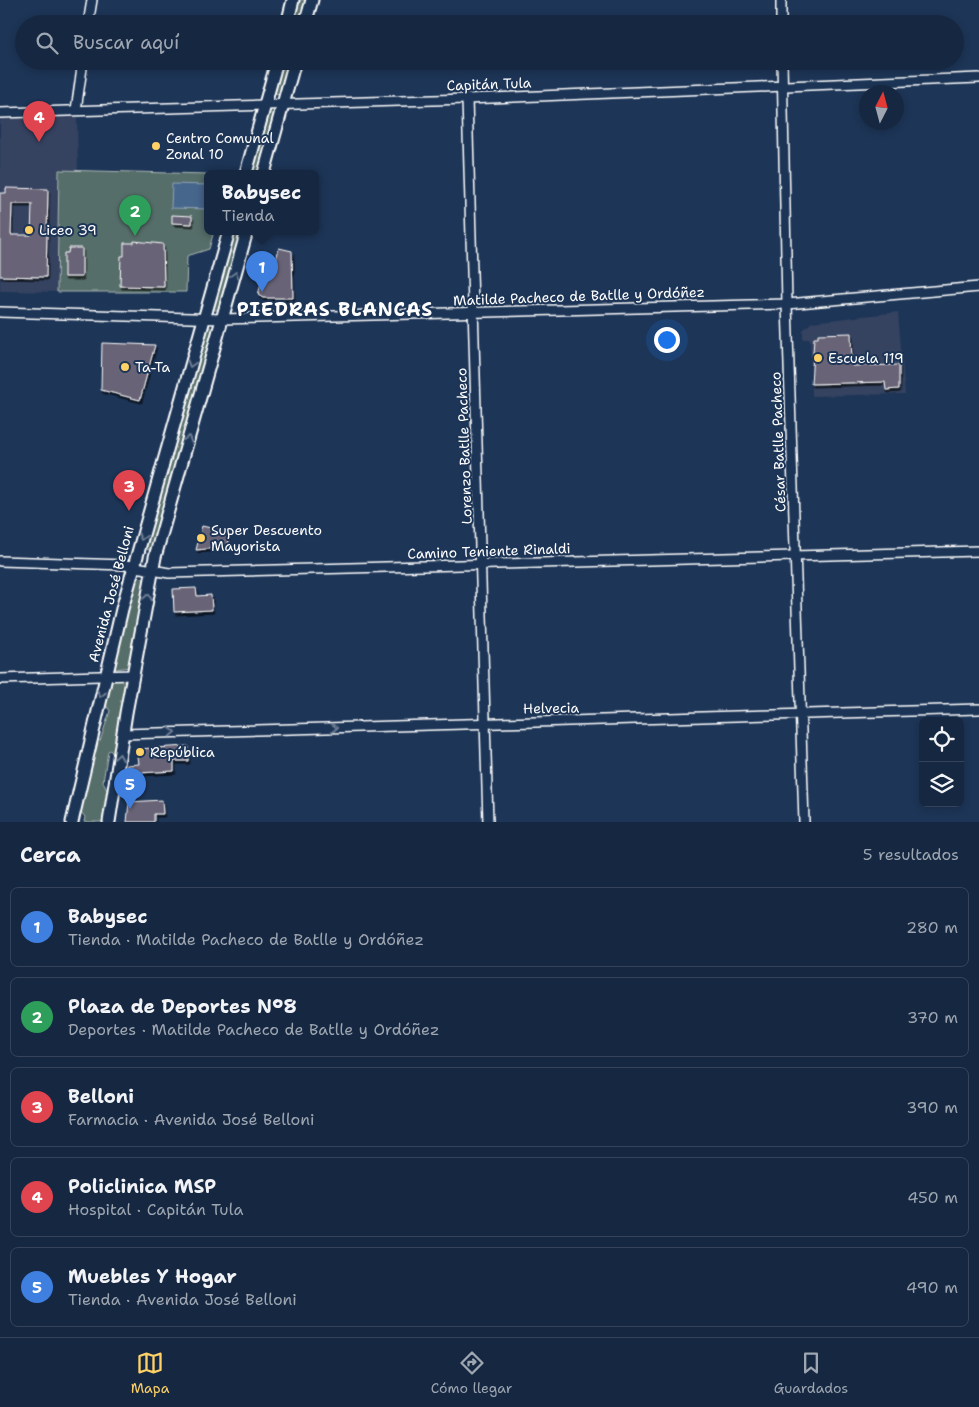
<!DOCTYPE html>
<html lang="es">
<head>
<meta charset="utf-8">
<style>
	body { margin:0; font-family:"Shantell Sans",sans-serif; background:#1f3048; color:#f1f3f6 }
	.controls { position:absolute; right:15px; bottom:15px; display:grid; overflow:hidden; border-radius:8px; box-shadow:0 2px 8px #0003 }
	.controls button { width:45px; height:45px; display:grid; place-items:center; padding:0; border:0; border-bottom:1px solid #35445a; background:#162841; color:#f1f3f6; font:25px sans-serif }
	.compass { position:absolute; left:859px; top:85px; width:45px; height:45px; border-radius:50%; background:#162841; box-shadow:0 2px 8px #0003; rotate:6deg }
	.you { position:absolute; left:666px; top:339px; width:18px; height:18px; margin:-12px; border:4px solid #fff; border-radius:50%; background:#1a73e8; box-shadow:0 0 0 8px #1a73e833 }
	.badge { display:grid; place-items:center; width:32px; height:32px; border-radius:50%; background:#ffd166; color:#fff; font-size:16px; font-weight:700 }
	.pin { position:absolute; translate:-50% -41px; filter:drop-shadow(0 1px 2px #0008) }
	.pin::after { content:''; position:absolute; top:26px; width:18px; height:15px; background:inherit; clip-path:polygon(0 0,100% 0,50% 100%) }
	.popup { position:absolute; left:204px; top:170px; width:115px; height:65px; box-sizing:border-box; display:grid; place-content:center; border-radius:8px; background:#162841; filter:drop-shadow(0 1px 4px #0005); font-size:16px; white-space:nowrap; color:#9ea6b1 }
	.popup b { font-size:19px; color:#f1f3f6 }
	.popup::after { content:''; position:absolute; left:50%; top:100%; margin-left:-10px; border:10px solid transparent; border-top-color:#162841 }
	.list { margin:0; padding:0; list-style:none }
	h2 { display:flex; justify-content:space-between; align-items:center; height:65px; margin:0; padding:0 20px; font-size:21px }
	h2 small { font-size:16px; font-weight:400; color:#9ea6b1 }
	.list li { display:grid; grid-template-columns:32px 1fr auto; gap:15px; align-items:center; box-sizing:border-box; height:80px; margin:0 10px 10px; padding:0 10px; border:1px solid #35445a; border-radius:8px }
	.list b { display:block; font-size:19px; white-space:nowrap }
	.list p { margin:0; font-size:16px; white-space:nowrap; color:#9ea6b1 }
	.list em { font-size:16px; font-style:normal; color:#9ea6b1 }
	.icon { flex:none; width:28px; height:28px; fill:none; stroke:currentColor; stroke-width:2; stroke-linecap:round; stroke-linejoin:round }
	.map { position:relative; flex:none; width:979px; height:822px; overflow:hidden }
	.search { position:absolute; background:#162841; box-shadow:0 2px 8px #0003; left:15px; right:15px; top:15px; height:55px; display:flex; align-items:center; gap:12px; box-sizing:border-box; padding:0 18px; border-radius:28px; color:#9ea6b1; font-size:19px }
	.sheet { height:515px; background:#162841 }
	nav { display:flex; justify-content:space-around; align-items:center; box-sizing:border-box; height:70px; border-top:1px solid #35445a; background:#162841; font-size:14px; color:#9ea6b1 }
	nav a { display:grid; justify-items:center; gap:2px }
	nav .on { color:#ffd166 }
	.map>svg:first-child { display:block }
	.built { fill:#344360 }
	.green { fill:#576e6a; stroke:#abb6b4 }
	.water { fill:#46668c; stroke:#90a3ba }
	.building { fill:#686376; stroke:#fff; fill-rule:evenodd; filter:url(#shadow) }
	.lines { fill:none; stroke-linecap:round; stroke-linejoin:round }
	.minor-casing { stroke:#fff; stroke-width:12 }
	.secondary-casing { stroke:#fff; stroke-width:15 }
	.minor { stroke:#1d3557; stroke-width:9 }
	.secondary { stroke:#1d3557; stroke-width:11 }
	.oneway { stroke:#6c7c92 }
	.poi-dot { fill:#ffd166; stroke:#1d3557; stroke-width:2 }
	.labels { text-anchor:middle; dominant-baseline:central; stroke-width:4; stroke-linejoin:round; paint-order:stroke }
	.street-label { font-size:14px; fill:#fff; stroke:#1d3557 }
	.poi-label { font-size:14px; fill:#fff; stroke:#1d3557; text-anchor:start }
	.district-label { font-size:19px; font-weight:bold; letter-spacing:1px; fill:#fff; stroke:#1d3557 }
</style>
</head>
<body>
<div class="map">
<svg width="979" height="822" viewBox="0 0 979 822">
	<defs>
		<filter id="shadow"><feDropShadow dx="1.5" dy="3" stdDeviation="0" flood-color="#0009"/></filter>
	</defs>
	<rect width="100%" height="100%" fill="#1d3557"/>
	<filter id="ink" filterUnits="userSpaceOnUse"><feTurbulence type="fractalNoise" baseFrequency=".02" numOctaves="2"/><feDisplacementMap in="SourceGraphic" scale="10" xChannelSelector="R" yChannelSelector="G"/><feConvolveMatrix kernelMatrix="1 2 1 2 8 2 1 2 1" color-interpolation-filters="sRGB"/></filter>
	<g filter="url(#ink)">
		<g class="built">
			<path d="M77,117L78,170H59L57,292L0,291V119Z"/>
			<path d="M898,312L905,394L812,396L810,339H803V330L812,322Z"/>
		</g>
		<g class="green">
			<path d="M296,0H308L302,24H290Z"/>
			<path d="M280,61H292L282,95L273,94Z"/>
			<path d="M268,108L278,109L261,173H249Z"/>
			<path d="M59,170L208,174V231H214L209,249L187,256L186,292H57Z"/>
			<path d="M232,231H244L221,310H213L211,308Z"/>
			<path d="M210,327L213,329L151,549L148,550L145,546L206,328Z"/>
			<path d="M137,576L148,580L129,667L116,669L113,665Z"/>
			<path d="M113,677L124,679L127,682L115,757L110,750L108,751L103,782L108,792L104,822H84L85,817L78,808L94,734L100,741L110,711L104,702L108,682Z"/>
		</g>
		<path class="water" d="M172,184L208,185V209L171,208Z"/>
		<g class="building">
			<path d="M6,188L48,189L46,277L0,276V193H6ZM12,204H32L31,235H11Z"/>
			<path d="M172,215L192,216V224L172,223Z"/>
			<path d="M134,241L163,244L164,287L120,286L121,256H124V243H134Z"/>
			<path d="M69,248H82V277H64V253H68Z"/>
			<path d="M279,248L292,251L293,298H263L258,295L268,257L276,260Z"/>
			<path d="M851,333L852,366L899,365V389L886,390L885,382L811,384L814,338H818V334Z"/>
			<path d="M102,343L155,345L140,400L101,390Z"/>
			<path d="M202,526L228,532L229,547L196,550Z"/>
			<path d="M196,588L197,596L211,595L212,610L174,612L173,589Z"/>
			<path d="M188,746V761H174V771L139,773V777L127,778V765L139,764L137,749Z"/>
			<path d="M162,800L163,814H154V822H127L129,802Z"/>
		</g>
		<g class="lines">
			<g class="minor-casing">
				<g id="minor">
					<path d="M781,0V24"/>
					<path d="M88,24L92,0"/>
					<path d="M782,61L787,304L804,822"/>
					<path d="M467,99L488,822"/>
					<path d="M76,110L83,61"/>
					<path d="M0,113L467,99L979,78"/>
					<path d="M0,312L222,319L787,304L979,287"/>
					<path d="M0,561L125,565L169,573L979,551"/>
					<path d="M0,679L133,675"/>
					<path d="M123,734L979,709"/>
				</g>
			</g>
			<g class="secondary-casing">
				<g id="secondary">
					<path d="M287,24L293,0"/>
					<path d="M305,24L312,0"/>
					<path d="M246,173L277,61"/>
					<path d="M264,173L295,61"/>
					<path d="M72,822L122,609L229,231"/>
					<path d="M109,822L126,713L155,557L247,231"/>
				</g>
			</g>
			<use href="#minor" class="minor"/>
			<use href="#secondary" class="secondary"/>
		</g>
		<defs><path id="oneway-chevron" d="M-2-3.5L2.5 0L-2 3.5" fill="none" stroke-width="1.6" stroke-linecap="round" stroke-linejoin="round" transform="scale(1.25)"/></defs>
		<g class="oneway">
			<use href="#oneway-chevron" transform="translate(235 275) rotate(-74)"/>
			<use href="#oneway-chevron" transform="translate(191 364) rotate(106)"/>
			<use href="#oneway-chevron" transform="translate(188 439) rotate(-74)"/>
			<use href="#oneway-chevron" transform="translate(142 537) rotate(106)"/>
			<use href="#oneway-chevron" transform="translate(148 597) rotate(-79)"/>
			<use href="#oneway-chevron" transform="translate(101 694) rotate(104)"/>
			<use href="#oneway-chevron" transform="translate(334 728) rotate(-2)"/>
			<use href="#oneway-chevron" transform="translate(172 732) rotate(-2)"/>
			<use href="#oneway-chevron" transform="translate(119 757) rotate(-81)"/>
		</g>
	</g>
	<g class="poi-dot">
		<circle cx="156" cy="146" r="5"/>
		<circle cx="29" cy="230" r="5"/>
		<circle cx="818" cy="358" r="5"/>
		<circle cx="125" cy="367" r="5"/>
		<circle cx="201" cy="538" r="5"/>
		<circle cx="140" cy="752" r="5"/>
	</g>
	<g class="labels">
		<g class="street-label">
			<text transform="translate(489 84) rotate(-2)">Capitán Tula</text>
			<text transform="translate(579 296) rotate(-2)">Matilde Pacheco de Batlle y Ordóñez</text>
			<text transform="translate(778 442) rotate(-92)">César Batlle Pacheco</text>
			<text transform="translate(464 446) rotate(-92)">Lorenzo Batlle Pacheco</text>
			<text transform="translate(489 551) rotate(-2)">Camino Teniente Rinaldi</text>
			<text transform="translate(111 594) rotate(-75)">Avenida José Belloni</text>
			<text transform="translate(551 708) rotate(-1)">Helvecia</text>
		</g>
		<g class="poi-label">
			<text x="166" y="138">Centro Comunal<tspan x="166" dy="16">Zonal 10</tspan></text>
			<text x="39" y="230">Liceo 39</text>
			<text x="828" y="358">Escuela 119</text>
			<text x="135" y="367">Ta-Ta</text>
			<text x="211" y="530">Super Descuento<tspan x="211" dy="16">Mayorista</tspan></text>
			<text x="150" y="752">República</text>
		</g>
		<g class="district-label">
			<text x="335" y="309">PIEDRAS BLANCAS</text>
		</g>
	</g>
</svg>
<div class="controls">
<button><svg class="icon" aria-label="locate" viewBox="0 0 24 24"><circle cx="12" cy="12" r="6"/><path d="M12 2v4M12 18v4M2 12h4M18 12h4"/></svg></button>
<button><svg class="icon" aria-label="layers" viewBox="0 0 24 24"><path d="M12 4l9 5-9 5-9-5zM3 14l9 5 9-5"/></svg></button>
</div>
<svg class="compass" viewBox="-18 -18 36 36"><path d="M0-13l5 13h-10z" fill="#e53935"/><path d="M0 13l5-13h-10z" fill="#9ea6b1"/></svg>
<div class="you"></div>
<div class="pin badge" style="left:262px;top:292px;background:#3f7fe0">1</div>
<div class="popup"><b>Babysec</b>Tienda</div>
<div class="pin badge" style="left:135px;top:236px;background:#2e9e5b">2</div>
<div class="pin badge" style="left:129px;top:511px;background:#e0444e">3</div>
<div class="pin badge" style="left:39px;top:142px;background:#e0444e">4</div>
<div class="pin badge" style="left:130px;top:809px;background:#3f7fe0">5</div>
<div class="search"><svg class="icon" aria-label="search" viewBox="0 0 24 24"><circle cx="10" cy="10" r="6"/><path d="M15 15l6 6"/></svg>Buscar aquí</div>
</div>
<section class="sheet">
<h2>Cerca<small>5 resultados</small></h2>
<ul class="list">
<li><span class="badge" style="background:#3f7fe0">1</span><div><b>Babysec</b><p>Tienda · Matilde Pacheco de Batlle y Ordóñez</p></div><em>280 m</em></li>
<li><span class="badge" style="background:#2e9e5b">2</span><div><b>Plaza de Deportes N°8</b><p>Deportes · Matilde Pacheco de Batlle y Ordóñez</p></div><em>370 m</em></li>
<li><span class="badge" style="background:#e0444e">3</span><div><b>Belloni</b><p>Farmacia · Avenida José Belloni</p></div><em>390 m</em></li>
<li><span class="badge" style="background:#e0444e">4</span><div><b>Policlinica MSP</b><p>Hospital · Capitán Tula</p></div><em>450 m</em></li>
<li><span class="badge" style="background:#3f7fe0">5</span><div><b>Muebles Y Hogar</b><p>Tienda · Avenida José Belloni</p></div><em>490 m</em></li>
</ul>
</section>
<nav>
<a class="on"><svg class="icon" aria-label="map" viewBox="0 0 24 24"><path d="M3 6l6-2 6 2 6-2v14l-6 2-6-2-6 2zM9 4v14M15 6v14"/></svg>Mapa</a>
<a><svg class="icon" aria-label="directions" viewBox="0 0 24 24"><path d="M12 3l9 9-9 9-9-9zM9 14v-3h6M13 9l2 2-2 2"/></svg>Cómo llegar</a>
<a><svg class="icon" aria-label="saved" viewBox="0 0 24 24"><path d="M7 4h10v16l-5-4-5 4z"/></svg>Guardados</a>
</nav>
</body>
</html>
